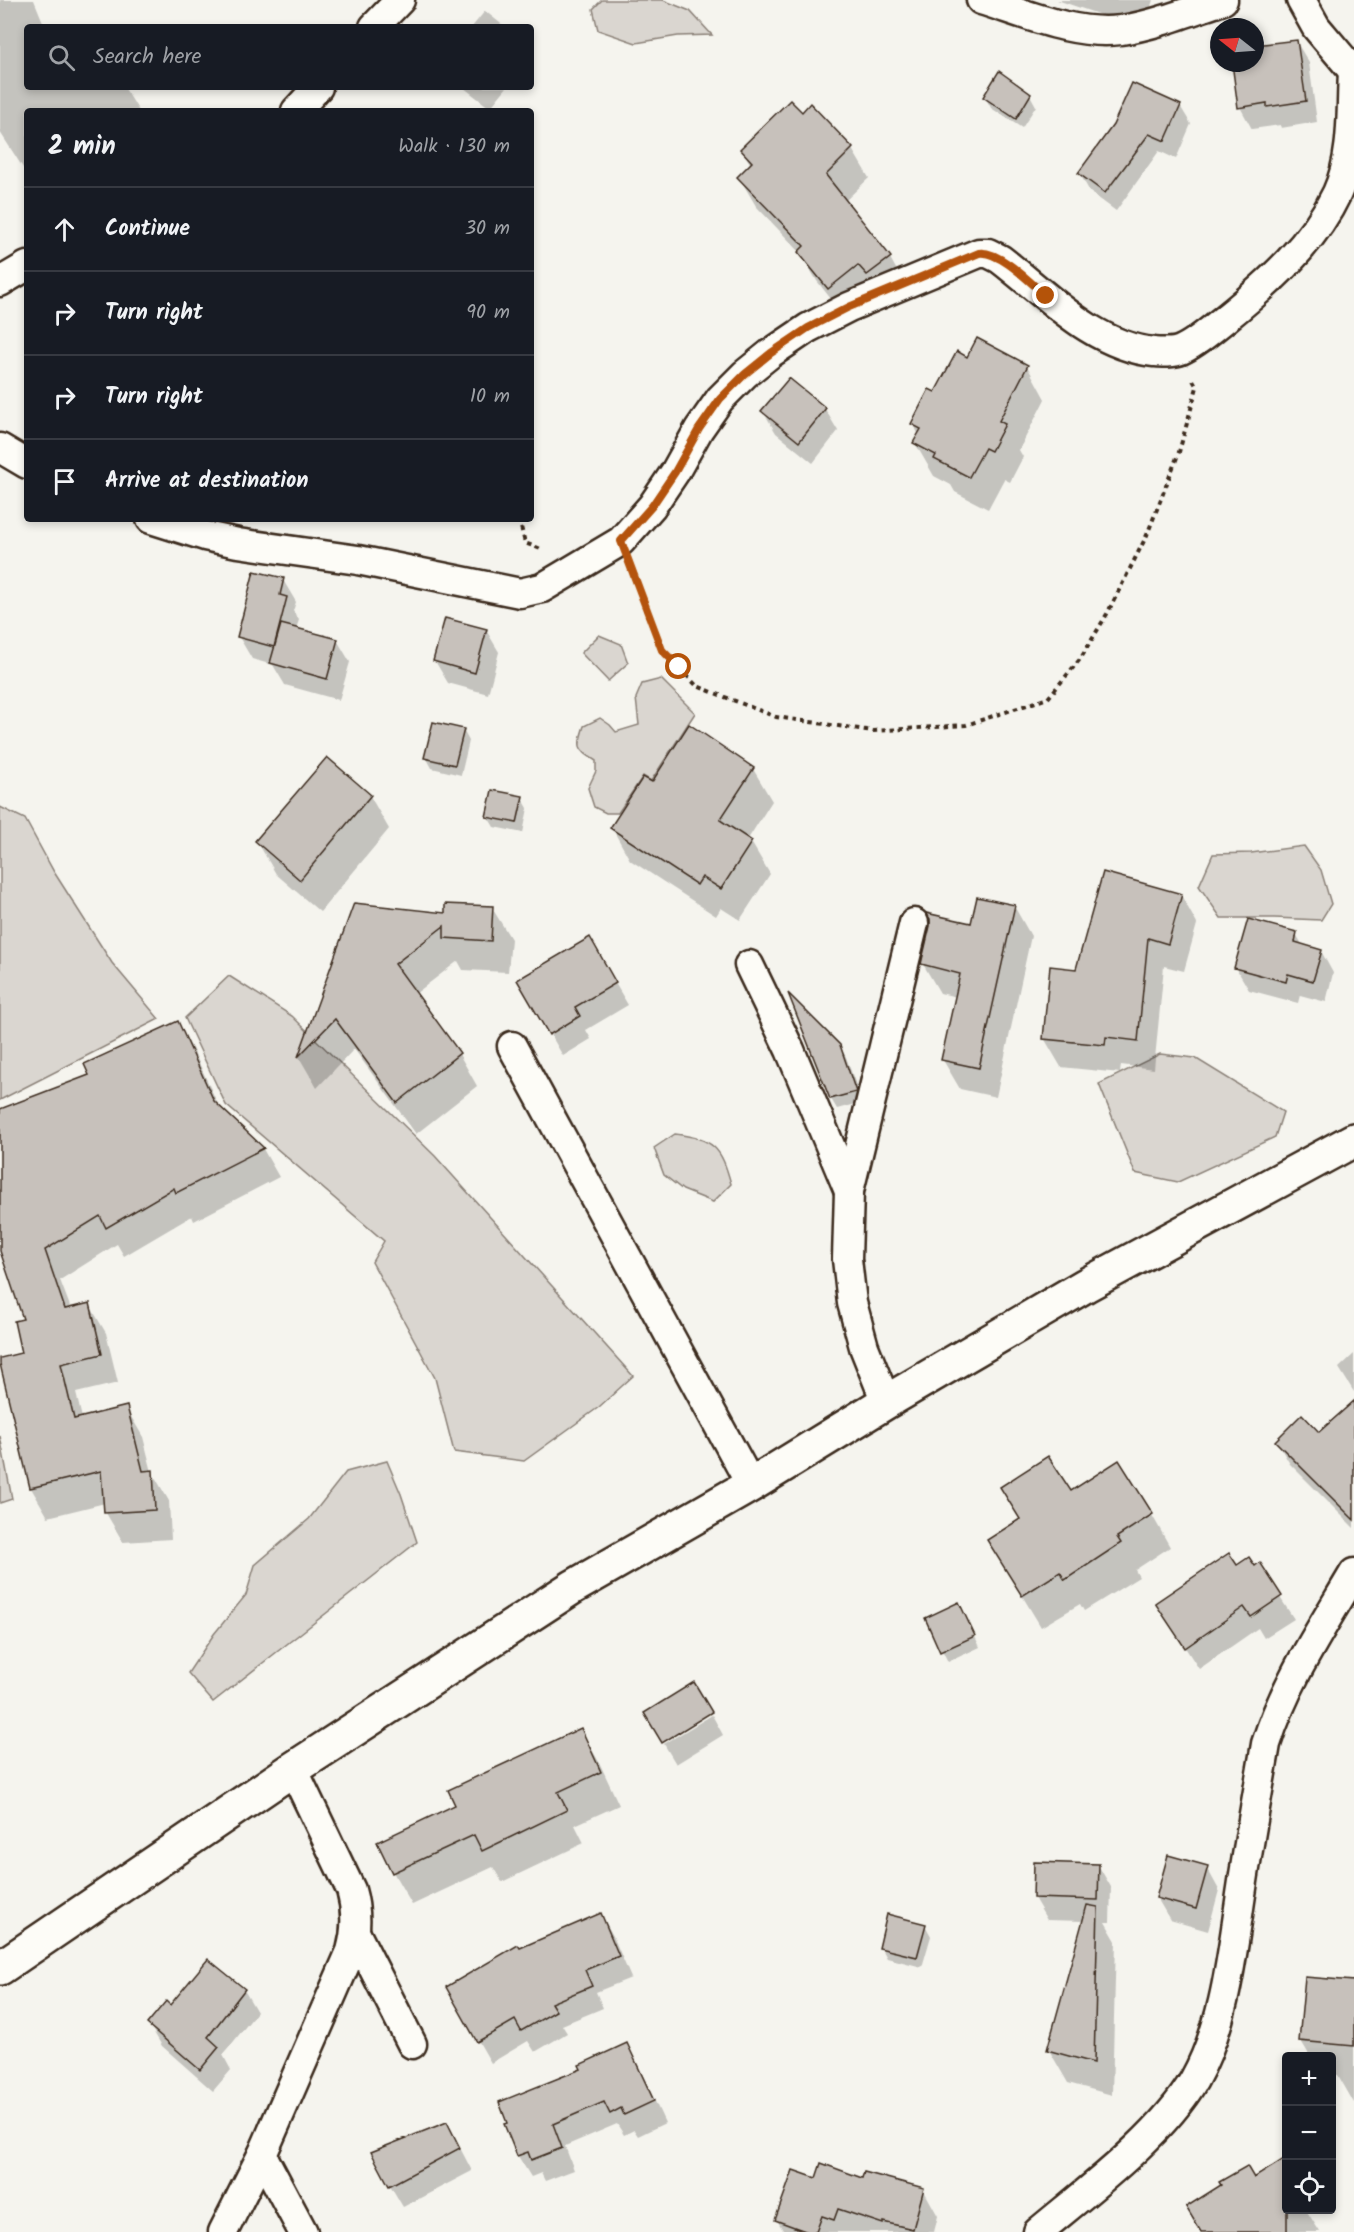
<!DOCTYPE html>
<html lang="en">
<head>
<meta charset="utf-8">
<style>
	body { margin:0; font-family:Kalam,sans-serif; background:#242831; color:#f1f3f6 }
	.controls { position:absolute; right:18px; bottom:18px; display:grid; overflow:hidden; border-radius:6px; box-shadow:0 3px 9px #0003 }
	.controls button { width:54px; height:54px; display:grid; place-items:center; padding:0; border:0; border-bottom:2px solid #363941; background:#171b24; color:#f1f3f6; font:30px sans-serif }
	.compass { position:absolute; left:1210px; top:18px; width:54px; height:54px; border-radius:50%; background:#171b24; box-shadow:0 3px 9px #0003; rotate:287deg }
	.stop { position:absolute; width:18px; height:18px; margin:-14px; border:4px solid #b45309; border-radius:50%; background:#fff }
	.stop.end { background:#b45309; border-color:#fff; box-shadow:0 2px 6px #0008 }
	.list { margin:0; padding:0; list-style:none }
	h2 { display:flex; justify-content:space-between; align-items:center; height:78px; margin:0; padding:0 24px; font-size:26px }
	h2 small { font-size:20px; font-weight:400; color:#9ea1a6 }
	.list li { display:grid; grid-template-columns:39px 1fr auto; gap:18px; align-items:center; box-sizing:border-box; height:84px; padding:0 24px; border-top:2px solid #363941 }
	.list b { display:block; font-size:22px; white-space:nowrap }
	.list em { font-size:20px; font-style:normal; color:#9ea1a6 }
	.icon { flex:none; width:33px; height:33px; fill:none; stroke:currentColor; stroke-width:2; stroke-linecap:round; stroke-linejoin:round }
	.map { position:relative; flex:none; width:1354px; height:2232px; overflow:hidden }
	.search { position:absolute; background:#171b24; box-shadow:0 3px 9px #0003; left:24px; top:24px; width:510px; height:66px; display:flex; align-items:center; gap:15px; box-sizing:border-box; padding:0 21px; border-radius:6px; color:#9ea1a6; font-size:22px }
	.panel { position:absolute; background:#171b24; box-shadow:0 3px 9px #0003; left:24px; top:108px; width:510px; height:414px; border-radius:6px }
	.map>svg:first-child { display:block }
	.green { fill:#dad6d0; stroke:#8a8077; stroke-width:1.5 }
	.shadow { fill:#0003 }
	.building { fill:#c7c1bb; stroke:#3b2a1e; stroke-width:1.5 }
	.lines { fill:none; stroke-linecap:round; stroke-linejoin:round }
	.street-casing { stroke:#3b2a1e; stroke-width:33 }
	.secondary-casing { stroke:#3b2a1e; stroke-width:38 }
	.path { stroke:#3b2a1e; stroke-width:4; stroke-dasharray:4.5 4.5; stroke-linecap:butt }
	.street { stroke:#fdfcf7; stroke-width:28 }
	.secondary { stroke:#fdfcf7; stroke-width:33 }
	.route { stroke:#b45309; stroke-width:8 }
</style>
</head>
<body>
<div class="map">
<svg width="1354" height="2232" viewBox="0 0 1354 2232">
	<rect width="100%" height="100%" fill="#f5f4ee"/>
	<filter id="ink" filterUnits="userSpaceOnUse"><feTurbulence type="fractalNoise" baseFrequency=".0167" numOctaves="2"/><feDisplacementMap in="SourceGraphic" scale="12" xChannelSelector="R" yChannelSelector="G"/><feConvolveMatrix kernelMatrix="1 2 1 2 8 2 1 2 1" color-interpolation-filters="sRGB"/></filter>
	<g filter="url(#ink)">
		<g class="green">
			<path d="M602,0H663L690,11L712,35L678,36L636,43L598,30L593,9Z"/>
			<path d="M599,635L621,644L628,663L608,681L581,653Z"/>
			<path d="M661,679L695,713L651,781L643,776L618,813H606L594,807L588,788L596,771V761C577,749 577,747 584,726L600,718L610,725L616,732L639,725L636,698L642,684Z"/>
			<path d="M0,807L25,819L54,872L112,963L159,1019L0,1100Z"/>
			<path d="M1304,846L1321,870L1331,904L1321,920L1274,918H1221L1199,886L1213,854L1251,853Z"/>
			<path d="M229,976L292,1016L435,1156L633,1376L599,1407L524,1461L454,1452L435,1378L372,1262L384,1241L226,1105L185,1018Z"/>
			<path d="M1160,1054L1195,1058L1283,1112L1275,1137L1178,1182L1135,1173L1099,1084Z"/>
			<path d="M675,1134C714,1139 721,1147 731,1184L713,1202L683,1190L664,1175L654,1148Z"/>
			<path d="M0,1436L12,1499L0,1503Z"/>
			<path d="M387,1461L401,1494L417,1542L213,1702L188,1673L214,1634L246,1595L255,1565L309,1519L346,1472Z"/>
		</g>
		<g class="shadow">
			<path d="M0,0H34L45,27H27V87H124L139,111H27V174L0,132Z"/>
			<path d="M1057,0H1153L1144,27L1106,24L1101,15Z"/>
			<path d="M485,11L505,27H472Z"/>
			<path d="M1296,41L1309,63L1317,122L1281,128L1280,125L1252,129L1240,107L1234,63H1255V47Z"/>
			<path d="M463,87H507L490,108Z"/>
			<path d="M1030,95L1036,106L1022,128L991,108L985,97Z"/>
			<path d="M810,105L852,149L869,178L845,201L890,258L906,287L845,317L817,281L799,251L756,206L739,177L751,165L742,150L802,114Z"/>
			<path d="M1180,106L1191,124L1176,159L1159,151L1116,211L1090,192L1080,174Z"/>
			<path d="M1027,366L1045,399L1019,450L1023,457L1010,482L1004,479L988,509L955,492L951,485L934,476L915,443L919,435L913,424L936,394Z"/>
			<path d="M789,380L825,409L838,431L813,463L776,433L763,411Z"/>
			<path d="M283,580L296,602L293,611L299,620L296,629L337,640L350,662L339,700L285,685L273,665L252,659L239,637Z"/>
			<path d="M486,630L499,652L488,694L448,683L435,661Z"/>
			<path d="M463,730L469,741L461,775L432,768L426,757Z"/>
			<path d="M327,759L370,796L389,829L320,912L276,874L257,841Z"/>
			<path d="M753,769L772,801L748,839L751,842L770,874L740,920L721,908L716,916L630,860L612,828L652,784Z"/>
			<path d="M522,798L528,808L523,833L494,827L488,817Z"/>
			<path d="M1181,895L1197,924L1184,971L1164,966L1154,1069L1121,1065L1120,1073L1061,1067L1044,1038L1077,970Z"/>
			<path d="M355,905L446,915L492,908L511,939L508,972L463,970L458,961L415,994L459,1054L477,1086L416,1134L354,1049L317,1088L299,1057Z"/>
			<path d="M1014,906L1031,936L996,1097L960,1089L943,1060L957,997L940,993L923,964Z"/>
			<path d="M1296,934L1303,946L1321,951L1333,973L1326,1002L1300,995L1298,1003L1249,990L1236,968Z"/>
			<path d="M589,939L628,1005L586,1030L591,1039L563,1056L519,980Z"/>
			<path d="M792,999L839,1045L846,1057L862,1102L837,1109L831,1099Z"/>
			<path d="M178,1023L194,1052L220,1109L263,1149L279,1177L194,1221L192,1216L124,1256L117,1244L60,1280L71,1309L89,1304L106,1333L118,1383L76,1393L82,1418L126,1408L143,1437L152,1472L169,1501L171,1539L123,1542L106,1513L105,1503L48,1517L31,1488L0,1359L23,1354L25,1320L0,1248V1110L91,1076Z"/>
			<path d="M1354,1354V1392L1339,1368Z"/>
			<path d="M1354,1403V1528L1290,1464L1277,1442L1319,1434Z"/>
			<path d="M1070,1493L1152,1515L1170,1547L1135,1570L1139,1577L1084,1611L1080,1604L1041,1627L989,1541Z"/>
			<path d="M1259,1565L1294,1619L1264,1638L1258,1628L1199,1669L1157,1604L1237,1568H1255Z"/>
			<path d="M964,1614L980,1647L948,1662L927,1619Z"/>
			<path d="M712,1715L723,1735L676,1764L664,1744Z"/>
			<path d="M580,1729L599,1762L619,1805L575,1825L584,1843L502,1882L493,1867L412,1905L393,1872L457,1806Z"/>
			<path d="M1098,1865L1111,1887L1110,1922H1105L1116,1941L1112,2095L1068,2083L1049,2050L1084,1921L1047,1920L1034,1898Z"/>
			<path d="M1207,1868L1219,1890L1208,1931L1170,1920L1157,1898Z"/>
			<path d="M601,1914L613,1936L631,1978L596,1992L603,2008L562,2025L567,2033L535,2052L528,2041L491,2063L448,1988Z"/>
			<path d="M925,1925L931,1936L922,1967L887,1958L881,1947Z"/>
			<path d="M1354,1982V2103L1338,2075L1332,2074V2056H1310L1301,2041Z"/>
			<path d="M244,1990L257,2012L223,2055L231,2070L213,2091L162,2046L149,2024L170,2007Z"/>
			<path d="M627,2045L639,2067L665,2123L638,2136L634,2130L624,2135L617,2124L565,2146L574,2170L545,2181L541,2173L531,2177L518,2156L509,2124L583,2070Z"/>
			<path d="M459,2146L472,2171L403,2207L390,2185Z"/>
			<path d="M817,2180H863L923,2189L938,2216L934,2232H784L777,2220Z"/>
			<path d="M1253,2180L1286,2210H1306L1320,2232H1202Z"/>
		</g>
		<g class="building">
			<path d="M1297,40L1306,101L1267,107V103L1238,108L1232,63H1255V45Z"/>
			<path d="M999,71L1031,94L1016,119L983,97Z"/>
			<path d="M1132,83L1181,105L1165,141L1149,134L1105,193L1078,173L1113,125Z"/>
			<path d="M790,100L802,112L810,103L853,148L826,175L891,257L867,275L858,265L828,289L798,252L804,246L737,177L752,162L740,149Z"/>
			<path d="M977,338L1028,365L999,421L1005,424L991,451L985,448L969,477L934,459L936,455L913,443L921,429L911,424L929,389L935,392L957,351L967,357Z"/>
			<path d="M789,378L826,408L799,442L761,411Z"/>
			<path d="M254,571L284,578L280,595L287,597L274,647L237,637Z"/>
			<path d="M445,618L487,629L475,673L433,661Z"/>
			<path d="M281,624L338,639L327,679L270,663Z"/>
			<path d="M433,722L464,729L455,765L424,758Z"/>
			<path d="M689,724L754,768L720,820L752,841L721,889L702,877L697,885L610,828L643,777L652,782Z"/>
			<path d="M327,757L371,795L300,880L255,841Z"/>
			<path d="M492,790L523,796L517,823L486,817Z"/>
			<path d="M1103,872L1182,894L1168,944L1148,938L1138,1041L1106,1037L1105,1045L1043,1039L1050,966L1076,969Z"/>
			<path d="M977,897L1015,905L979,1068L941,1060L960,974L921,964L930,926V919L926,913L971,923Z"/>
			<path d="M354,903L445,913V904L493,906L491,941L444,938V926L395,964L460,1053L397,1103L335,1019L298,1057Z"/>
			<path d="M1248,919L1297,932L1295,942L1322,950L1313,981L1288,974L1286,982L1234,968Z"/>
			<path d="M590,937L616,983L575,1007L580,1016L549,1035L517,980Z"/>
			<path d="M788,993L840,1045L856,1092L830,1099Z"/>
			<path d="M178,1021L214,1101L264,1148L176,1193L174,1188L106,1228L100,1216L45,1250L65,1309L90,1303L102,1354L61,1364L74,1419L127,1406L143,1471L153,1470L155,1510L104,1513L101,1471L30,1488L0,1364V1358L21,1353L14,1321L23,1319L0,1251V1109L89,1075L84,1064Z"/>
			<path d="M1354,1401V1520L1275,1441L1302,1414L1319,1432Z"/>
			<path d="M1048,1456L1071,1491L1119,1460L1153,1514L1117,1537L1121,1543L1065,1580L1060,1572L1022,1596L987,1540L1020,1519L1000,1487Z"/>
			<path d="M1229,1553L1237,1565L1249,1557L1255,1566L1260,1562L1282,1596L1251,1617L1244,1607L1185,1648L1155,1603Z"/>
			<path d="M959,1602L975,1636L940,1652L925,1618Z"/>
			<path d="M694,1682L712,1712L662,1743L644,1713Z"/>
			<path d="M581,1728L601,1772L558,1792L567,1810L482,1851L474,1835L392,1873L377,1842L455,1805L448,1790Z"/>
			<path d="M1168,1855L1208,1866L1196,1909L1156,1898Z"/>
			<path d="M1034,1862L1099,1864L1098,1900L1033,1898Z"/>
			<path d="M1087,1905L1098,1907L1094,2063L1047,2050Z"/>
			<path d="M601,1913L619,1956L585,1970L592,1986L551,2003L556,2011L521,2031L515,2020L477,2042L446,1987L518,1945L520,1948Z"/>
			<path d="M887,1914L926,1924L917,1957L879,1948Z"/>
			<path d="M208,1959L245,1989L208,2037L219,2047L200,2070L147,2024L166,2001L170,2005Z"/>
			<path d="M1305,1977L1354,1981V2046L1299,2041Z"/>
			<path d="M627,2043L654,2101L624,2115L621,2108L610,2114L604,2102L553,2124L562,2148L531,2160L528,2152L517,2156L504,2124L507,2123L499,2102L581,2069L579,2065Z"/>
			<path d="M447,2122L460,2148L389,2186L371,2152Z"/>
			<path d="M1287,2157V2232H1201L1186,2207L1221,2185L1219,2182L1247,2166L1254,2178Z"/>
			<path d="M821,2163L862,2178L864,2172L924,2188L913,2229L883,2222V2224L838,2209L834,2220L822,2216L816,2232H808L775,2220L793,2170L816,2178Z"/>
		</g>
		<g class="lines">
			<g class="street-casing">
				<g id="street">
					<path d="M981,0C1024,13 1074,36 1121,30C1155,25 1190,11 1223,0"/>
					<path d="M1301,0L1316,27L1354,72"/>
					<path d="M374,27L400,0"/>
					<path d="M296,111L318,87"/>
					<path d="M0,282L27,266"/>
					<path d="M0,448L27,464"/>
					<path d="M151,519L205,536L238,543L358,560L520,593L542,588L621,541L652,506L675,472L699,429L720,399L745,374L771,353L808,328L849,307L979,253H988L1000,259C1046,294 1093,346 1154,352C1161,353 1174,353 1181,350C1197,343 1212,329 1226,318C1269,283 1313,244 1337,193C1354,156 1351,111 1353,71"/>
					<path d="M749,965L790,1050L849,1191"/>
					<path d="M512,1046L751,1485"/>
					<path d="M886,1402L864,1347L852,1303L847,1259L849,1191L914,923"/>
					<path d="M356,1934L412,2044"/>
					<path d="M262,2155L303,2232"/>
					<path d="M223,2232L262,2155L351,1951C357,1930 357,1911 351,1890L293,1769"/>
					<path d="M1038,2232C1087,2191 1162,2135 1194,2080C1226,2023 1232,1952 1242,1888C1249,1840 1258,1792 1266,1744C1285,1683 1321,1629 1354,1573"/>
				</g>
			</g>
			<g class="secondary-casing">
				<path id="secondary" d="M0,1968L293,1769L573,1587L751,1485L886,1402L1086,1285L1354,1140"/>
			</g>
			<g class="path">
				<path d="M519,519L525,543L541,549"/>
				<path d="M633,573L662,650L697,686L776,717L873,731L966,725L1048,698L1081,658L1107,614L1147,535L1179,452L1197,387L1193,380"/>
			</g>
			<use href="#street" class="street"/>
			<use href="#secondary" class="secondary"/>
		</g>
	</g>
	<g class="lines" filter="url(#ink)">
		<path class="route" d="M679,667L662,650L621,541L652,506L675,472L699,429L720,399L745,374L771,353L808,328L849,307L979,253C999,250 1031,283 1046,296"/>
	</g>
</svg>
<div class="controls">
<button>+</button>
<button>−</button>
<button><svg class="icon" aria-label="locate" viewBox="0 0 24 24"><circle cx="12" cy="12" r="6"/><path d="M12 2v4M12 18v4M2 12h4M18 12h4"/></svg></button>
</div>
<svg class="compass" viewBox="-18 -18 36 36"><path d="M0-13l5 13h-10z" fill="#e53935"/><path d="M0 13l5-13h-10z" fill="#9ea1a6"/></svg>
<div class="stop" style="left:679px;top:667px"></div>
<div class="stop end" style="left:1046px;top:296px"></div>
<div class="search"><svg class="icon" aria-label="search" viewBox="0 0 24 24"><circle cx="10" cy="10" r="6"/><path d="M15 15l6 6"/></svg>Search here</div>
<section class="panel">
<h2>2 min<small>Walk · 130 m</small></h2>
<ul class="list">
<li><svg class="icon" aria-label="ahead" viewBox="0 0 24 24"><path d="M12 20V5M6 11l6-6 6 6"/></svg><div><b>Continue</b></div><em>30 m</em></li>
<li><svg class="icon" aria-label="right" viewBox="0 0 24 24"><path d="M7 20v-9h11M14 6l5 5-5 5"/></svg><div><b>Turn right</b></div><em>90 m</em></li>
<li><svg class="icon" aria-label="right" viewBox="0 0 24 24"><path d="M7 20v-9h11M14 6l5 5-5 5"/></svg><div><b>Turn right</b></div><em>10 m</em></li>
<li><svg class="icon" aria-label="arrive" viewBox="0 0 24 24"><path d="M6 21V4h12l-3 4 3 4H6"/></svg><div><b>Arrive at destination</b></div></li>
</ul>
</section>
</div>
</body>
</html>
